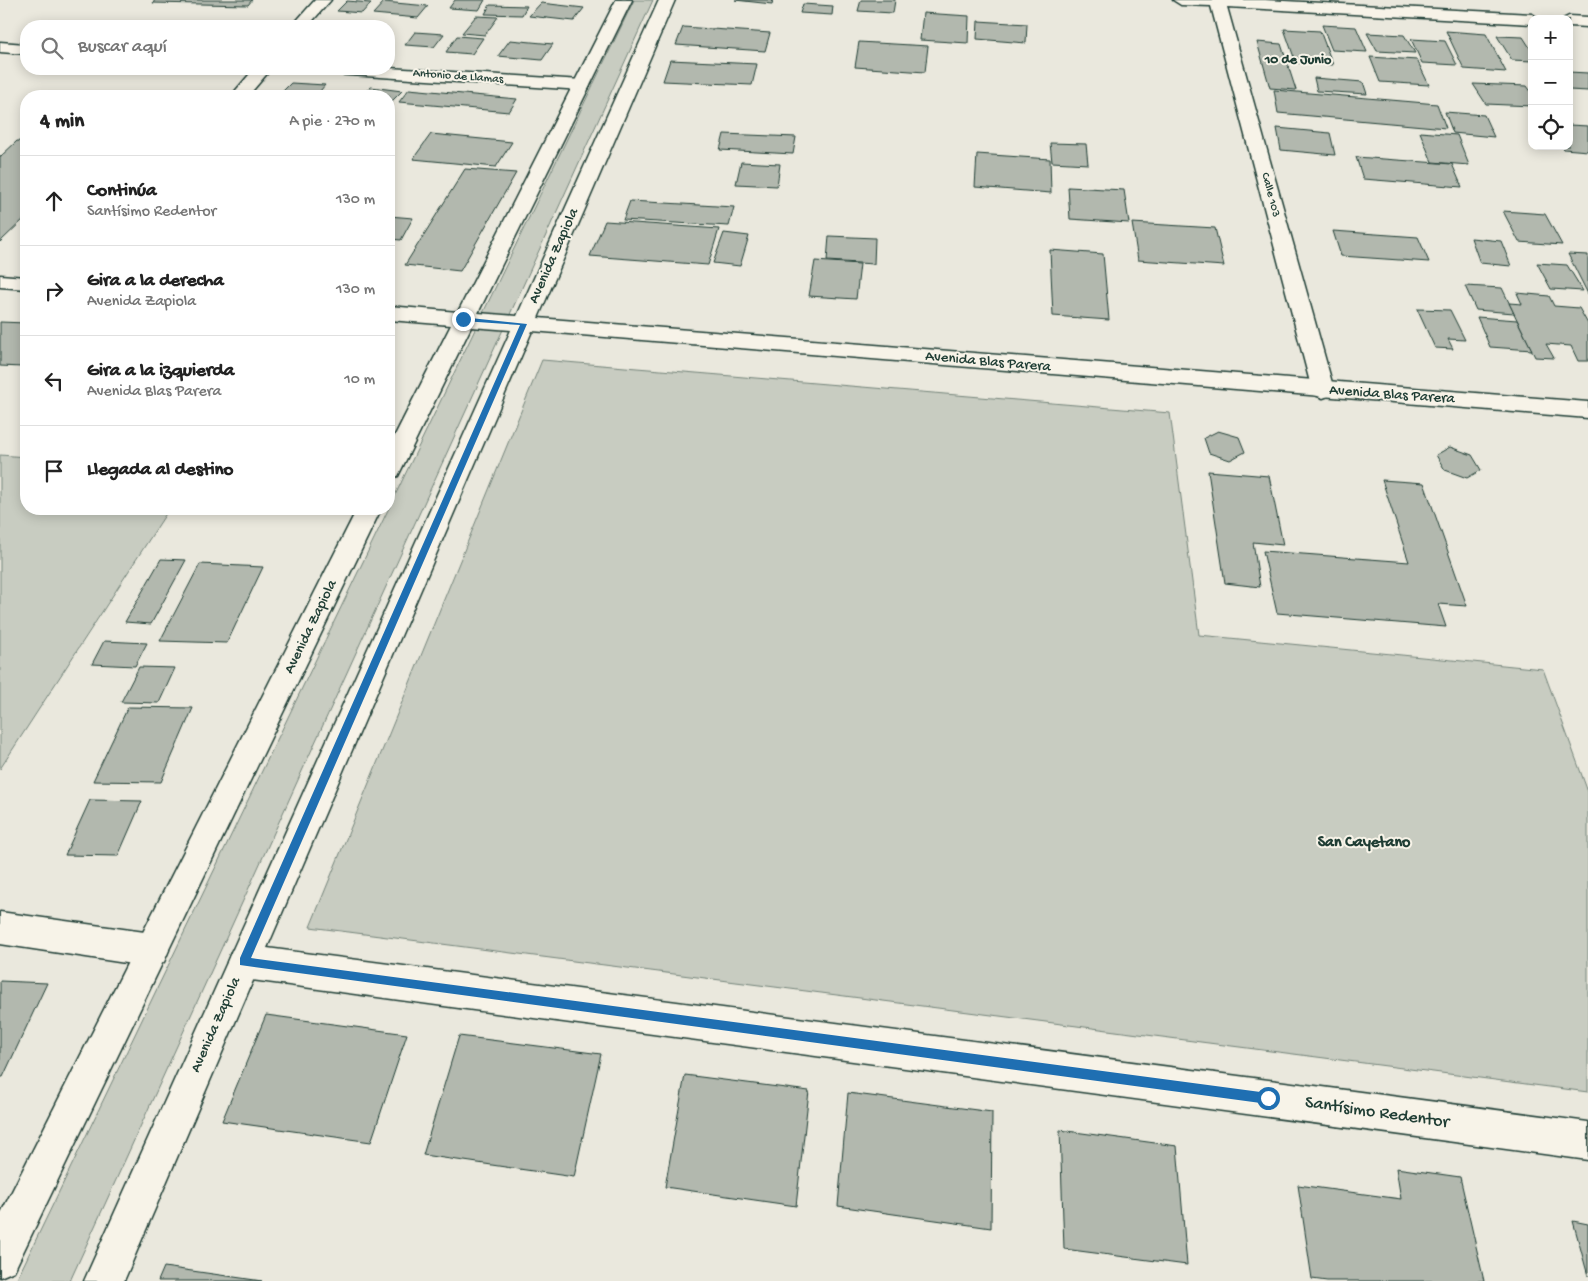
<!DOCTYPE html>
<html lang="es">
<head>
<meta charset="utf-8">
<style>
	body { margin:0; font-family:"Gochi Hand",sans-serif; background:#f2f2f2; color:#222 }
	.controls { position:absolute; right:15px; top:15px; display:grid; overflow:hidden; border-radius:10px; box-shadow:0 2px 12px #0003 }
	.controls button { width:45px; height:45px; display:grid; place-items:center; padding:0; border:0; border-bottom:1px solid #e0e0e0; background:#fff; color:#222; font:25px sans-serif }
	.stop { position:absolute; width:15px; height:15px; margin:-11px; border:4px solid #1f6fb2; border-radius:50%; background:#fff }
	.stop.end { background:#1f6fb2; border-color:#fff; box-shadow:0 1px 5px #0008 }
	.list { margin:0; padding:0; list-style:none }
	h2 { display:flex; justify-content:space-between; align-items:center; height:65px; margin:0; padding:0 20px; font-size:21px }
	h2 small { font-size:16px; font-weight:400; color:#767676 }
	.list li { display:grid; grid-template-columns:32px 1fr auto; gap:15px; align-items:center; box-sizing:border-box; height:90px; padding:0 20px; border-top:1px solid #e0e0e0 }
	.list b { display:block; font-size:19px; white-space:nowrap }
	.list p { margin:0; font-size:16px; white-space:nowrap; color:#767676 }
	.list em { font-size:16px; font-style:normal; color:#767676 }
	.icon { flex:none; width:28px; height:28px; fill:none; stroke:currentColor; stroke-width:2; stroke-linecap:round; stroke-linejoin:round }
	.map { position:relative; flex:none; width:1588px; height:1281px; overflow:hidden }
	.search { position:absolute; background:#fff; box-shadow:0 2px 12px #0003; left:20px; top:20px; width:375px; height:55px; display:flex; align-items:center; gap:12px; box-sizing:border-box; padding:0 18px; border-radius:20px; color:#767676; font-size:19px }
	.panel { position:absolute; background:#fff; box-shadow:0 2px 12px #0003; left:20px; top:90px; width:375px; height:425px; border-radius:20px }
	.map>svg:first-child { display:block }
	.green { fill:#c8ccc1; stroke:#74847a }
	.building { fill:#b2b8ae; stroke:#1f3d34 }
	.lines { fill:none; stroke-linecap:round; stroke-linejoin:round }
	.minor-casing { stroke:#1f3d34; stroke-width:3 }
	.major-casing { stroke:#1f3d34; stroke-width:3 }
	.minor { fill:#f7f3e8; fill-rule:evenodd }
	.major { fill:#f7f3e8; fill-rule:evenodd }
	.route { fill:#1f6fb2 }
	.labels { text-anchor:middle; dominant-baseline:central; stroke-width:4; stroke-linejoin:round; paint-order:stroke }
	.far-street-label { font-size:12px; fill:#1f3d34; stroke:#f7f3e8 }
	.far-neighbourhood-label { font-size:14px; font-weight:bold; fill:#1f3d34; stroke:#f7f3e8 }
	.street-label { font-size:15px; fill:#1f3d34; stroke:#f7f3e8 }
	.neighbourhood-label { font-size:16px; font-weight:bold; fill:#1f3d34; stroke:#f7f3e8 }
	.near-street-label { font-size:18px; fill:#1f3d34; stroke:#f7f3e8 }
</style>
</head>
<body>
<div class="map">
<svg width="1588" height="1281" viewBox="0 0 1588 1281">
	<rect width="100%" height="100%" fill="#eae8dd"/>
	<filter id="ink" filterUnits="userSpaceOnUse"><feTurbulence type="fractalNoise" baseFrequency=".02" numOctaves="2"/><feDisplacementMap in="SourceGraphic" scale="10" xChannelSelector="R" yChannelSelector="G"/><feConvolveMatrix kernelMatrix="1 2 1 2 8 2 1 2 1" color-interpolation-filters="sRGB"/></filter>
	<g filter="url(#ink)">
		<g class="green">
			<path d="M634,0H653L70,1281H16Z"/>
			<path d="M542,360L1170,413L1199,635L1543,669L1588,792V1092L310,927Z"/>
			<path d="M0,455L26,457V509H169L0,769Z"/>
		</g>
		<g class="building">
			<path d="M155,0H252L248,5L153,3Z"/>
			<path d="M455,0H485L479,10L449,8Z"/>
			<path d="M735,0H773L772,4Z"/>
			<path d="M861,0H895L893,13L858,11Z"/>
			<path d="M347,1L371,3L362,13L337,11Z"/>
			<path d="M384,2L428,6L418,18L373,14Z"/>
			<path d="M541,3L584,8L574,21L529,16Z"/>
			<path d="M803,4L833,6L832,15L800,13Z"/>
			<path d="M490,5L527,6L522,15L485,14Z"/>
			<path d="M923,13L969,16L968,43L920,40Z"/>
			<path d="M476,16L498,17L485,35L462,33Z"/>
			<path d="M978,21L1027,24L1026,43L977,39Z"/>
			<path d="M216,22L251,25L212,26Z"/>
			<path d="M1322,25L1356,27L1367,52L1332,50Z"/>
			<path d="M683,27L770,33L765,51L676,45Z"/>
			<path d="M1284,29L1320,31L1333,65L1296,63Z"/>
			<path d="M1446,31L1486,34L1506,72L1464,69Z"/>
			<path d="M415,32L444,34L434,47L405,45Z"/>
			<path d="M1367,33L1404,35L1415,53L1377,51Z"/>
			<path d="M457,36L483,38L472,54L446,52Z"/>
			<path d="M1497,36L1523,37L1532,51V61L1512,60Z"/>
			<path d="M1411,39L1445,41L1457,65L1422,63Z"/>
			<path d="M510,40L553,44L542,60L498,56Z"/>
			<path d="M859,42L928,46L925,72L855,67Z"/>
			<path d="M1257,42L1281,44L1296,90L1270,88Z"/>
			<path d="M1370,57L1417,60L1429,85L1380,82Z"/>
			<path d="M670,60L757,64L752,85L663,81Z"/>
			<path d="M1569,72L1588,73V91L1569,90Z"/>
			<path d="M1314,78L1363,82L1367,94L1317,91Z"/>
			<path d="M291,83L325,85L316,96L281,93Z"/>
			<path d="M1473,84L1527,86L1532,93V106L1486,104Z"/>
			<path d="M371,87L402,91L390,103L389,96H363Z"/>
			<path d="M409,89L517,99L509,112L399,102Z"/>
			<path d="M1274,90L1437,104L1446,128L1278,113Z"/>
			<path d="M1445,112L1484,115L1494,137L1453,133Z"/>
			<path d="M1569,125L1588,126V151L1564,149L1562,146H1569Z"/>
			<path d="M1277,128L1330,133L1335,155L1281,150Z"/>
			<path d="M1420,132L1457,135L1469,165L1432,162Z"/>
			<path d="M431,134L512,142L496,167L413,159Z"/>
			<path d="M724,134L796,137L793,154L720,150Z"/>
			<path d="M17,141L26,142V217L0,242V157Z"/>
			<path d="M1050,143L1086,144L1088,164L1052,162Z"/>
			<path d="M977,154L1050,159L1051,193L975,187Z"/>
			<path d="M1356,157L1452,164L1462,187L1363,179Z"/>
			<path d="M741,162L780,164L777,186L736,184Z"/>
			<path d="M465,169L516,173L460,271L405,265Z"/>
			<path d="M1068,187L1124,190L1129,223L1070,219Z"/>
			<path d="M630,201L734,207L729,226L623,220Z"/>
			<path d="M1503,211L1545,214L1562,245L1519,242Z"/>
			<path d="M389,216L413,218L401,240L389,239Z"/>
			<path d="M605,221L719,229L708,265L590,256Z"/>
			<path d="M1132,223L1215,228L1224,266L1138,260Z"/>
			<path d="M1333,231L1418,237L1429,262L1341,256Z"/>
			<path d="M724,233L749,236L740,266L713,263Z"/>
			<path d="M829,236L875,238L874,264L827,261Z"/>
			<path d="M1471,238L1501,241L1511,266L1480,263Z"/>
			<path d="M1050,250L1103,254L1109,320L1053,316Z"/>
			<path d="M1568,254L1588,255V294Z"/>
			<path d="M815,261L860,264L856,299L809,296Z"/>
			<path d="M1537,263L1567,265L1583,291L1551,289Z"/>
			<path d="M1465,286L1502,288L1514,313L1476,310Z"/>
			<path d="M1517,293L1549,296L1554,306L1579,308L1588,324V361H1578L1571,346L1546,344L1554,358L1535,357L1509,303L1522,304Z"/>
			<path d="M1417,309L1450,310L1465,340L1448,339L1453,349L1435,348Z"/>
			<path d="M1477,317L1517,320L1532,350L1490,347Z"/>
			<path d="M0,322L26,323V363L22,367L0,366Z"/>
			<path d="M1218,431L1239,437L1245,452L1230,460L1209,453L1204,438Z"/>
			<path d="M1450,447L1472,455L1481,470L1467,478L1445,470L1436,455Z"/>
			<path d="M1208,471L1269,476L1283,545L1253,542L1260,587L1225,583Z"/>
			<path d="M1382,480L1424,483L1467,606L1438,604L1446,627L1277,613L1263,551L1409,562Z"/>
			<path d="M161,559L186,560L151,624L125,622Z"/>
			<path d="M200,564L263,567L227,643L160,641Z"/>
			<path d="M104,641L147,643L135,666L92,664Z"/>
			<path d="M139,667L175,668L159,703L121,702Z"/>
			<path d="M128,707L193,708L161,782L93,781Z"/>
			<path d="M90,800L142,801L118,856L65,855Z"/>
			<path d="M0,981L47,983L3,1077H0Z"/>
			<path d="M266,1015L407,1034L371,1142L222,1121Z"/>
			<path d="M459,1036L601,1054L574,1177L423,1155Z"/>
			<path d="M685,1075L809,1091L796,1206L665,1187Z"/>
			<path d="M848,1093L992,1112L991,1228L838,1206Z"/>
			<path d="M1060,1130L1177,1146L1187,1265L1064,1249Z"/>
			<path d="M1396,1168L1460,1177L1484,1281H1327L1312,1279L1298,1185L1401,1199Z"/>
			<path d="M1573,1221L1588,1224V1276Z"/>
			<path d="M164,1267L262,1281H158Z"/>
		</g>
		<g class="lines">
			<g class="minor-casing">
				<g id="minor">
					<path d="M315,0H331L308,26H292Z"/>
					<path d="M1173,0H1265L1532,14L1540,19H1532V24L1227,7L1334,390L1331,395L1323,398L1315,395L1312,390L1211,6L1181,5Z"/>
					<path d="M1569,16L1588,17V27L1569,26V19H1563Z"/>
					<path d="M0,42L26,44V54L0,52Z"/>
					<path d="M389,68L582,80L588,81L590,85L588,89L582,90L334,74L328,72L326,69Z"/>
					<path d="M254,69H271L248,96H231Z"/>
					<path d="M0,912L152,933L164,938L169,950L164,962L152,967L0,944Z"/>
					<path d="M244,945L1588,1122V1160L244,979L232,974L227,962L232,950Z"/>
				</g>
			</g>
			<g class="major-casing">
				<g id="major">
					<path d="M616,0H632L478,313L517,316L659,0H675L538,318L1588,402V418L532,331L124,1281H84L511,330L471,327L401,470L398,476L389,479V447L451,325L389,320V306L458,312Z"/>
					<path d="M0,275L26,277V289L0,287Z"/>
					<path d="M357,509H381L14,1271L0,1277V1215Z"/>
				</g>
			</g>
			<use href="#minor" class="minor"/>
			<use href="#major" class="major"/>
		</g>
	</g>
	<path class="route" d="M461,317L527,324L251,958L1268,1093L1272,1095V1102L1268,1104L240,965V958L520,325L463,321Z"/>
	<g class="labels">
		<g class="far-street-label">
			<text transform="translate(458 77) rotate(4)">Antonio de Llamas</text>
			<text transform="translate(1270 195) rotate(75)">Calle 103</text>
		</g>
		<g class="far-neighbourhood-label">
			<text x="1298" y="60">10 de Junio</text>
		</g>
		<g class="street-label">
			<text transform="translate(554 256) rotate(-66)">Avenida Zapiola</text>
			<text transform="translate(988 362) rotate(5)">Avenida Blas Parera</text>
			<text transform="translate(1392 395) rotate(4)">Avenida Blas Parera</text>
			<text transform="translate(311 627) rotate(-64)">Avenida Zapiola</text>
			<text transform="translate(216 1025) rotate(-66)">Avenida Zapiola</text>
		</g>
		<g class="neighbourhood-label">
			<text x="1364" y="843">San Cayetano</text>
		</g>
		<g class="near-street-label">
			<text transform="translate(1377 1113) rotate(8)">Santísimo Redentor</text>
		</g>
	</g>
</svg>
<div class="controls">
<button>+</button>
<button>−</button>
<button><svg class="icon" aria-label="locate" viewBox="0 0 24 24"><circle cx="12" cy="12" r="6"/><path d="M12 2v4M12 18v4M2 12h4M18 12h4"/></svg></button>
</div>
<div class="stop" style="left:1268px;top:1098px"></div>
<div class="stop end" style="left:463px;top:319px"></div>
<div class="search"><svg class="icon" aria-label="search" viewBox="0 0 24 24"><circle cx="10" cy="10" r="6"/><path d="M15 15l6 6"/></svg>Buscar aquí</div>
<section class="panel">
<h2>4 min<small>A pie · 270 m</small></h2>
<ul class="list">
<li><svg class="icon" aria-label="ahead" viewBox="0 0 24 24"><path d="M12 20V5M6 11l6-6 6 6"/></svg><div><b>Continúa</b><p>Santísimo Redentor</p></div><em>130 m</em></li>
<li><svg class="icon" aria-label="right" viewBox="0 0 24 24"><path d="M7 20v-9h11M14 6l5 5-5 5"/></svg><div><b>Gira a la derecha</b><p>Avenida Zapiola</p></div><em>130 m</em></li>
<li><svg class="icon" aria-label="left" viewBox="0 0 24 24"><path d="M17 20v-9H6M10 6l-5 5 5 5"/></svg><div><b>Gira a la izquierda</b><p>Avenida Blas Parera</p></div><em>10 m</em></li>
<li><svg class="icon" aria-label="arrive" viewBox="0 0 24 24"><path d="M6 21V4h12l-3 4 3 4H6"/></svg><div><b>Llegada al destino</b></div></li>
</ul>
</section>
</div>
</body>
</html>
